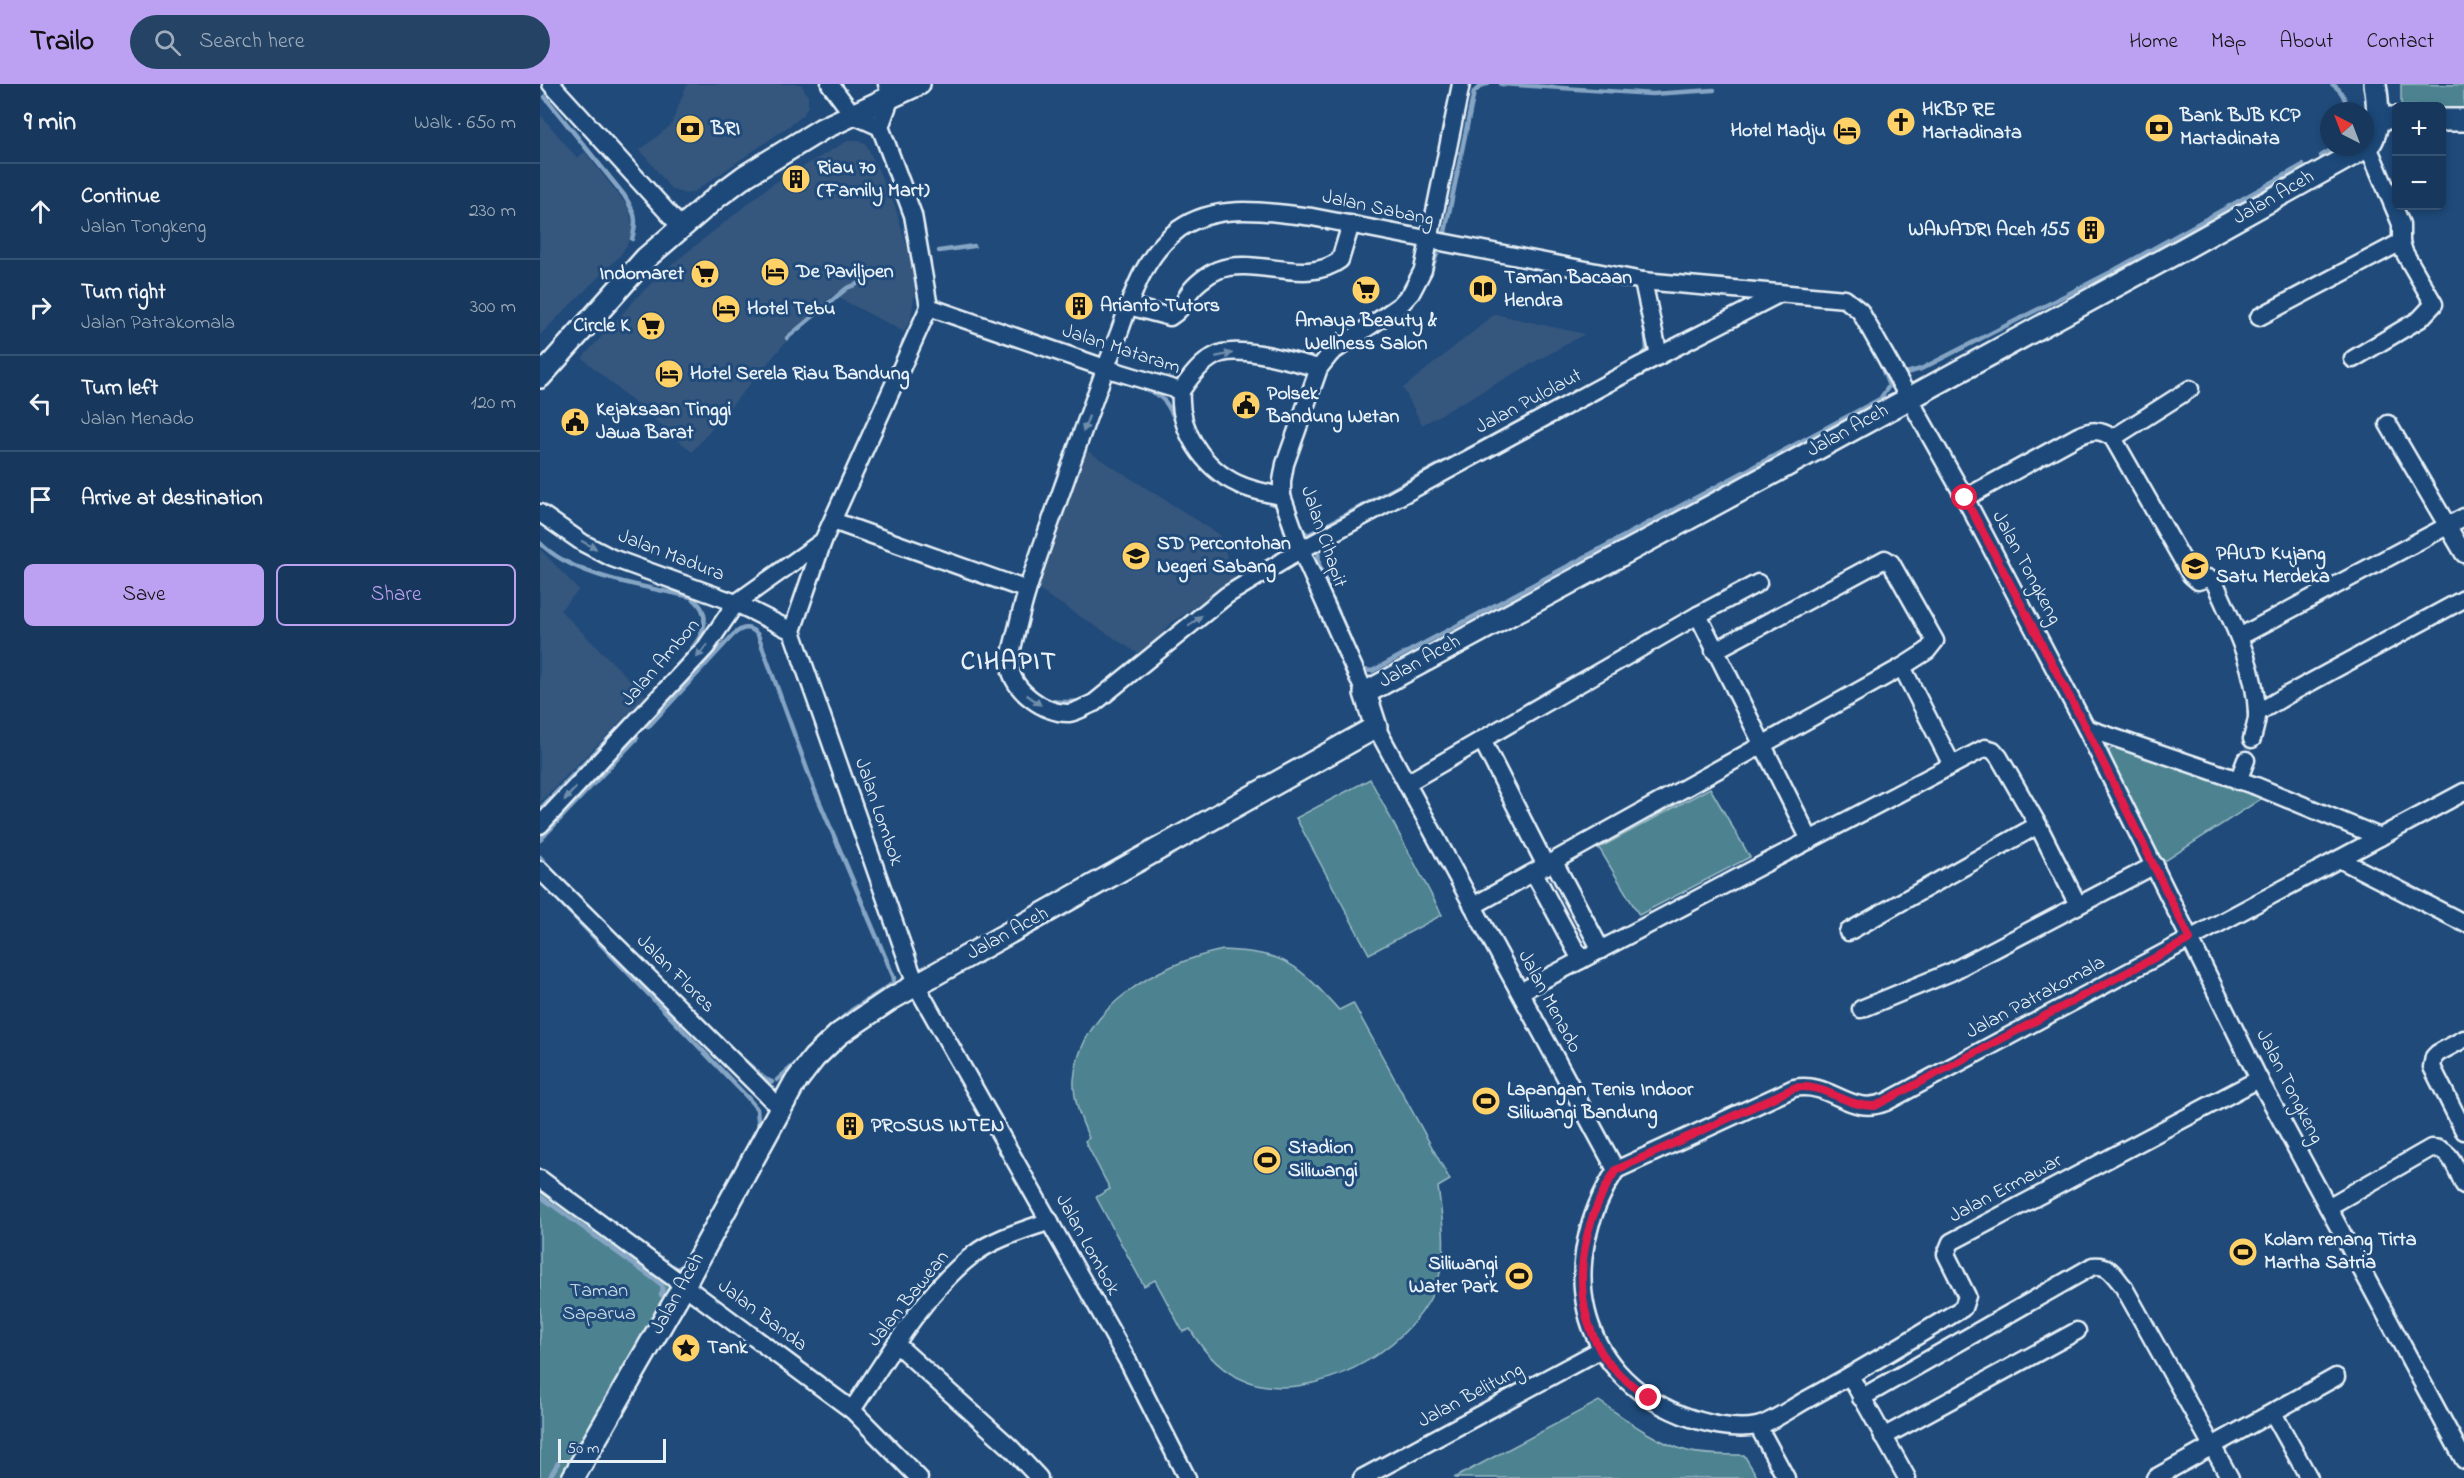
<!DOCTYPE html>
<html lang="en">
<head>
<meta charset="utf-8">
<style>
	body { margin:0; font-family:"Indie Flower",sans-serif; background:#244365; color:#f1f3f6 }
	.controls { position:absolute; right:18px; top:18px; display:grid; overflow:hidden; border-radius:9px; box-shadow:0 3px 9px #0003 }
	.controls button { width:54px; height:54px; display:grid; place-items:center; padding:0; border:0; border-bottom:2px solid #365272; background:#17385c; color:#f1f3f6; font:30px sans-serif }
	.compass { position:absolute; left:1780px; top:18px; width:54px; height:54px; border-radius:50%; background:#17385c; box-shadow:0 3px 9px #0003; rotate:318deg }
	.scale { position:absolute; left:18px; bottom:15px; width:108px; box-sizing:border-box; padding-left:6px; border:3px solid #e8f1f8; border-top:0; font-size:16px; line-height:21px; white-space:nowrap; color:#e8f1f8; -webkit-text-stroke:4px #1f4a7a; paint-order:stroke }
	.stop { position:absolute; width:18px; height:18px; margin:-14px; border:4px solid #e11d48; border-radius:50%; background:#fff }
	.stop.end { background:#e11d48; border-color:#fff; box-shadow:0 2px 6px #0008 }
	.list { margin:0; padding:0; list-style:none }
	h2 { display:flex; justify-content:space-between; align-items:center; height:78px; margin:0; padding:0 24px; font-size:26px }
	h2 small { font-size:20px; font-weight:400; color:#9eacbb }
	.list li { display:grid; grid-template-columns:39px 1fr auto; gap:18px; align-items:center; box-sizing:border-box; height:96px; padding:0 24px; border-top:2px solid #365272 }
	.list b { display:block; font-size:22px; white-space:nowrap }
	.list p { margin:0; font-size:20px; white-space:nowrap; color:#9eacbb }
	.list em { font-size:20px; font-style:normal; color:#9eacbb }
	.actions { display:flex; gap:12px; padding:18px 24px }
	.actions a { flex:1; padding:14px 0; border:2px solid #bca0f2; border-radius:9px; text-align:center; font-size:21px; color:#bca0f2 }
	.actions .main { background:#bca0f2; color:#111 }
	.icon { flex:none; width:33px; height:33px; fill:none; stroke:currentColor; stroke-width:2; stroke-linecap:round; stroke-linejoin:round }
	.map { position:relative; flex:none; width:1924px; height:1394px; overflow:hidden }
	header { display:flex; align-items:center; gap:36px; box-sizing:border-box; height:84px; padding:0 30px; background:#bca0f2; color:#111 }
	header strong { font-size:28px }
	nav { display:flex; gap:33px; margin-inline-start:auto; font-size:21px }
	.search { width:420px; height:54px; background:#244365; display:flex; align-items:center; gap:15px; box-sizing:border-box; padding:0 21px; border-radius:33px; color:#9eacbb; font-size:22px }
	main { display:flex }
	aside { flex:1; background:#17385c }
	.map>svg:first-child { display:block }
	.built { fill:#34567d }
	.green { fill:#4e8391; stroke:#9bbac4; stroke-width:1.5 }
	.lines { fill:none; stroke-linecap:round; stroke-linejoin:round }
	.stream { stroke:#86a5c4; stroke-width:4.5 }
	.minor-casing { stroke:#e8f1f8; stroke-width:21 }
	.major-casing { stroke:#e8f1f8; stroke-width:26 }
	.minor { stroke:#1f4a7a; stroke-width:16 }
	.major { stroke:#1f4a7a; stroke-width:21 }
	.oneway { fill:#6f8dac }
	.route { stroke:#e11d48; stroke-width:8 }
	.labels { text-anchor:middle; dominant-baseline:central; stroke-width:6; stroke-linejoin:round; paint-order:stroke }
	.poi-label { font-size:20px; font-weight:bold; fill:#e8f1f8; stroke:#1f4a7a; text-anchor:start }
	.street-label { font-size:20px; fill:#e8f1f8; stroke:#1f4a7a }
	.park-label { font-size:20px; fill:#d1e0e9; stroke:#1f4a7a }
	.district-label { font-size:26px; font-weight:bold; letter-spacing:1.5px; fill:#e8f1f8; stroke:#1f4a7a }
</style>
</head>
<body>
<header>
<strong>Trailo</strong>
<div class="search"><svg class="icon" aria-label="search" viewBox="0 0 24 24"><circle cx="10" cy="10" r="6"/><path d="M15 15l6 6"/></svg>Search here</div>
<nav><a>Home</a><a>Map</a><a>About</a><a>Contact</a></nav>
</header>
<main>
<aside>
<h2>9 min<small>Walk · 650 m</small></h2>
<ul class="list">
<li><svg class="icon" aria-label="ahead" viewBox="0 0 24 24"><path d="M12 20V5M6 11l6-6 6 6"/></svg><div><b>Continue</b><p>Jalan Tongkeng</p></div><em>230 m</em></li>
<li><svg class="icon" aria-label="right" viewBox="0 0 24 24"><path d="M7 20v-9h11M14 6l5 5-5 5"/></svg><div><b>Turn right</b><p>Jalan Patrakomala</p></div><em>300 m</em></li>
<li><svg class="icon" aria-label="left" viewBox="0 0 24 24"><path d="M17 20v-9H6M10 6l-5 5 5 5"/></svg><div><b>Turn left</b><p>Jalan Menado</p></div><em>120 m</em></li>
<li><svg class="icon" aria-label="arrive" viewBox="0 0 24 24"><path d="M6 21V4h12l-3 4 3 4H6"/></svg><div><b>Arrive at destination</b></div></li>
</ul>
<div class="actions"><a class="main">Save</a><a>Share</a></div>
</aside>
<div class="map">
<svg width="1924" height="1394" viewBox="0 0 1924 1394">
	<rect width="100%" height="100%" fill="#1f4a7a"/>
	<filter id="ink" filterUnits="userSpaceOnUse"><feTurbulence type="fractalNoise" baseFrequency=".0167" numOctaves="2"/><feDisplacementMap in="SourceGraphic" scale="12" xChannelSelector="R" yChannelSelector="G"/><feConvolveMatrix kernelMatrix="1 2 1 2 8 2 1 2 1" color-interpolation-filters="sRGB"/></filter>
	<g filter="url(#ink)">
		<g class="built">
			<path d="M147,0H261L268,12V22L264,30L255,38L154,108L145,110L131,105L100,66L131,41Z"/>
			<path d="M0,30L37,74L45,68L89,124L93,146L87,161L79,173L0,251Z"/>
			<path d="M309,56H318L326,60L355,122L370,173L375,207L371,235L364,248L293,211L245,259L152,368L42,274L101,209L130,182L231,101Z"/>
			<path d="M955,230L1045,250L882,341L863,304Z"/>
			<path d="M546,366L679,450L695,495L630,540L602,572L494,503Z"/>
			<path d="M0,465L39,506L20,526L106,612L0,718Z"/>
		</g>
		<g class="green">
			<path d="M1861,0L1924,1V28L1902,27V22H1861Z"/>
			<path d="M1575,662L1724,713L1622,779L1570,674L1569,666Z"/>
			<path d="M830,695L902,831L829,870L756,734Z"/>
			<path d="M1170,704L1210,773L1099,831L1059,764Z"/>
			<path d="M683,866C747,869 757,880 799,926L813,919L910,1096L898,1103C903,1138 909,1173 894,1207C867,1268 771,1321 706,1297C681,1288 663,1267 650,1245L643,1248L615,1196L604,1202L556,1113L570,1105L545,1057L549,1054C541,1036 533,1016 534,996C540,923 619,879 683,866Z"/>
			<path d="M0,1104L135,1202L31,1394H0Z"/>
			<path d="M1059,1317C1086,1335 1112,1356 1144,1366C1163,1372 1185,1370 1204,1371L1218,1394H914Z"/>
		</g>
		<g class="lines">
			<g class="stream">
				<path d="M961,0L1112,10L1174,6"/>
				<path d="M1792,0C1803,7 1805,15 1808,27"/>
				<path d="M5,13L84,111C95,129 98,135 92,155"/>
				<path d="M1781,72L1796,63"/>
				<path d="M906,155L905,148L934,8L942,1L948,0"/>
				<path d="M399,167L434,162"/>
				<path d="M891,186L899,165H904"/>
				<path d="M247,254L307,204L346,189"/>
				<path d="M1101,273L1107,266L1105,242"/>
				<path d="M1359,281L1366,289L1381,285L1571,188L1763,81"/>
				<path d="M567,294C586,297 618,304 628,322C641,343 646,367 664,385C683,404 714,413 738,422L748,458L743,467L649,536L552,615C525,621 488,621 479,588C466,544 513,439 530,395C542,363 553,332 563,299Z"/>
				<path d="M893,403L1147,266"/>
				<path d="M761,445L768,451L1027,312"/>
				<path d="M0,459C35,494 104,502 151,513C183,536 151,567 132,587"/>
				<path d="M780,463L778,466L779,481L790,506"/>
				<path d="M793,516L811,557"/>
				<path d="M820,579L824,586L832,587L1340,315L1349,302L1340,279"/>
				<path d="M108,643L193,551C202,543 210,541 218,551L275,707L354,894L353,899L348,903L312,926L293,942"/>
				<path d="M0,725L100,622"/>
				<path d="M0,756L97,654"/>
				<path d="M0,773L16,791"/>
				<path d="M2,799L208,1014L217,1025L219,1046"/>
				<path d="M199,972L225,995L232,998"/>
				<path d="M237,996L260,976"/>
				<path d="M0,1112L122,1201L123,1206L121,1211"/>
				<path d="M122,1175L136,1185L145,1182"/>
				<path d="M9,1394L18,1379"/>
			</g>
			<g class="minor-casing">
				<g id="minor">
					<path d="M11,0L140,142"/>
					<path d="M290,0L313,31L340,43L344,53L373,131L389,223L283,457L252,547L376,901L589,1279L647,1394"/>
					<path d="M340,43L351,13L347,0"/>
					<path d="M1103,197L1119,272"/>
					<path d="M1239,210L1101,281L761,466L687,511L554,619C546,622 537,628 529,629C505,630 471,606 470,581C470,568 475,554 478,541C489,494 507,449 523,403C541,352 559,300 579,249C586,230 592,209 602,190C611,173 623,157 639,145C677,118 729,128 772,133L1103,197L1305,215L1320,227L1425,414L1546,644L1719,995L1924,1376"/>
					<path d="M589,222L630,233C643,225 642,220 649,209C655,200 668,190 678,186C716,172 766,202 800,176L811,140"/>
					<path d="M389,223L565,284L641,307C638,345 663,384 698,400C712,407 727,409 742,412"/>
					<path d="M1719,233L1861,158V140L1828,62"/>
					<path d="M1813,275L1880,235L1894,220L1864,168L1861,158"/>
					<path d="M641,307C650,293 664,274 682,269C708,263 753,278 779,284"/>
					<path d="M1848,340L1924,470"/>
					<path d="M1573,354L1650,305"/>
					<path d="M1425,414L1538,352C1552,346 1560,345 1573,354L1651,491L1658,497L1668,494L1675,499C1693,540 1715,582 1717,628C1718,636 1714,646 1712,655"/>
					<path d="M0,429L43,459L72,474L196,519L252,547"/>
					<path d="M293,437L487,506"/>
					<path d="M1158,531L1270,756"/>
					<path d="M1699,553L1924,433"/>
					<path d="M1362,583L1412,681"/>
					<path d="M825,609L761,466L742,412V397L745,380L779,284L791,269L859,222L871,209L883,186L921,0"/>
					<path d="M1717,629L1749,610L1924,515"/>
					<path d="M836,643L1076,1086"/>
					<path d="M1546,644L1716,702L1840,753"/>
					<path d="M942,656L1006,782"/>
					<path d="M1698,697L1706,676"/>
					<path d="M867,699L1158,531L1218,499"/>
					<path d="M0,741L166,563L196,519L283,457"/>
					<path d="M1799,775L1924,839"/>
					<path d="M1014,778L1061,866"/>
					<path d="M0,786L240,1024"/>
					<path d="M994,789L1041,876"/>
					<path d="M933,822L1362,583L1387,567L1395,557L1351,479L1345,475L1174,567"/>
					<path d="M1308,848L1498,741"/>
					<path d="M980,908L1445,664L1453,666L1459,673L1498,741L1538,821"/>
					<path d="M1321,925L1411,888L1615,781"/>
					<path d="M1924,955L1898,969L1894,973L1892,983L1924,1047"/>
					<path d="M1076,1086C1017,1177 1034,1288 1142,1331C1163,1339 1194,1347 1217,1342C1231,1339 1253,1323 1266,1316C1319,1287 1371,1256 1423,1224L1427,1212L1406,1170L1411,1158L1719,995"/>
					<path d="M1076,1086L1254,1004C1292,997 1309,1033 1346,1018L1924,708"/>
					<path d="M0,1095L312,1326L379,1394"/>
					<path d="M1788,1123L1891,1064C1911,1063 1916,1085 1924,1101"/>
					<path d="M356,1260L470,1363L499,1394"/>
					<path d="M1310,1292L1367,1394"/>
					<path d="M1321,1314L1553,1182C1569,1180 1574,1191 1583,1202L1690,1394"/>
					<path d="M312,1326C347,1274 384,1208 434,1170C455,1154 485,1146 510,1137"/>
					<path d="M1733,1329L1769,1394"/>
					<path d="M1218,1342L1246,1394"/>
					<path d="M1343,1353L1537,1247"/>
					<path d="M822,1394L1060,1266"/>
					<path d="M1615,1394L1796,1293"/>
				</g>
			</g>
			<g class="major-casing">
				<g id="major">
					<path d="M1837,34H1856"/>
					<path d="M1902,36H1924"/>
					<path d="M0,293L106,174L178,112L205,92L282,45L379,0"/>
					<path d="M33,1394L142,1205L254,1000L274,974L299,950L351,915L836,643L825,609L1229,391L1645,164L1828,62C1841,47 1838,18 1835,0"/>
				</g>
			</g>
			<use href="#minor" class="minor"/>
			<use href="#major" class="major"/>
		</g>
		<defs><path id="oneway-solid" d="M-6-.8H1V-3.2L6.5 0L1 3.2V.8H-6Z" transform="scale(1.5)"/></defs>
		<g class="oneway">
			<use href="#oneway-solid" transform="translate(684 271) rotate(-12)"/>
			<use href="#oneway-solid" transform="translate(546 340) rotate(110)"/>
			<use href="#oneway-solid" transform="translate(49 461) rotate(28)"/>
			<use href="#oneway-solid" transform="translate(655 537) rotate(-39)"/>
			<use href="#oneway-solid" transform="translate(162 567) rotate(130)"/>
			<use href="#oneway-solid" transform="translate(494 616) rotate(36)"/>
			<use href="#oneway-solid" transform="translate(30 710) rotate(133)"/>
		</g>
	</g>
	<g class="lines" filter="url(#ink)">
		<path class="route" d="M1109,1314C1091,1301 1071,1286 1060,1266C1028,1208 1042,1138 1076,1086L1254,1004C1285,998 1304,1023 1335,1022L1650,855L1546,644L1425,414"/>
	</g>
	<defs>
		<g id="church-disc" transform="scale(1.5)"><circle r="9.5" fill="#ffd166" stroke="#1f4a7a"/><path d="M-1.2-6h2.4v3.5h3.3v2.4h-3.3V6h-2.4V-.1h-3.3v-2.4h3.3Z" fill="#111"/></g>
		<g id="bank-disc" transform="scale(1.5)"><circle r="9.5" fill="#ffd166" stroke="#1f4a7a"/><path d="M-6-4H6V4H-6ZM0-2.3a2.3 2.3 0 1 0 0 4.6a2.3 2.3 0 1 0 0-4.6Z" fill="#111"/></g>
		<g id="hotel-disc" transform="scale(1.5)"><circle r="9.5" fill="#ffd166" stroke="#1f4a7a"/><path d="M-6-4.5h1.5V1H6V5H4.5V3h-9V5H-6ZM-4 0a1.8 1.8 0 1 1 3.6 0ZM.5 0V-2.5h3Q6-2.5 6 0Z" fill="#111"/></g>
		<g id="building-disc" transform="scale(1.5)"><circle r="9.5" fill="#ffd166" stroke="#1f4a7a"/><path d="M-4-6H4V6H1V3H-1V6H-4ZM-2.5-4.3h1.7v1.8h-1.7ZM.8-4.3h1.7v1.8H.8ZM-2.5-1h1.7V.8h-1.7ZM.8-1h1.7V.8H.8Z" fill="#111"/></g>
		<g id="supermarket-disc" transform="scale(1.5)"><circle r="9.5" fill="#ffd166" stroke="#1f4a7a"/><path d="M-6-5.5h2.5l.6 2H6L4.5 2H-2.5L-4.4-4H-6ZM-1.5 3.2a1.3 1.3 0 1 0 .1 0ZM3 3.2a1.3 1.3 0 1 0 .1 0Z" fill="#111"/></g>
		<g id="library-disc" transform="scale(1.5)"><circle r="9.5" fill="#ffd166" stroke="#1f4a7a"/><path d="M-6-4Q-3-5.5-.7-3.5V5Q-3 3-6 4ZM6-4Q3-5.5 .7-3.5V5Q3 3 6 4Z" fill="#111"/></g>
		<g id="civic-disc" transform="scale(1.5)"><circle r="9.5" fill="#ffd166" stroke="#1f4a7a"/><path d="M-.6-6.5H3V-4.5H.6V-3L4-1V1h2V6H-6V1h2V-1L-.6-3ZM-1.2 2.5V6h2.4V2.5Z" fill="#111"/></g>
		<g id="school-disc" transform="scale(1.5)"><circle r="9.5" fill="#ffd166" stroke="#1f4a7a"/><path d="M0-5L7-2L0 1L-7-2ZM-4 1L0 2.5L4 1V4Q0 6-4 4Z" fill="#111"/></g>
		<g id="stadium-disc" transform="scale(1.5)"><circle r="9.5" fill="#ffd166" stroke="#1f4a7a"/><path d="M0-5a6.5 5 0 1 0 0 10a6.5 5 0 1 0 0-10ZM-3.5-1.8h7v3.6h-7Z" fill="#111"/></g>
		<g id="sight-disc" transform="scale(1.5)"><circle r="9.5" fill="#ffd166" stroke="#1f4a7a"/><path d="M0-6L1.8-2.2L6-1.7L2.9 1.2L3.7 5.4L0 3.3L-3.7 5.4L-2.9 1.2L-6-1.7L-1.8-2.2Z" fill="#111"/></g>
	</defs>
	<g fill-rule="evenodd">
		<use href="#church-disc" x="1361" y="38"/>
		<use href="#bank-disc" x="1619" y="44"/>
		<use href="#bank-disc" x="150" y="45"/>
		<use href="#hotel-disc" x="1307" y="47"/>
		<use href="#building-disc" x="256" y="95"/>
		<use href="#building-disc" x="1551" y="146"/>
		<use href="#hotel-disc" x="235" y="188"/>
		<use href="#supermarket-disc" x="165" y="190"/>
		<use href="#library-disc" x="943" y="205"/>
		<use href="#supermarket-disc" x="826" y="206"/>
		<use href="#building-disc" x="539" y="222"/>
		<use href="#hotel-disc" x="186" y="225"/>
		<use href="#supermarket-disc" x="111" y="242"/>
		<use href="#hotel-disc" x="129" y="290"/>
		<use href="#civic-disc" x="706" y="321"/>
		<use href="#civic-disc" x="35" y="338"/>
		<use href="#school-disc" x="596" y="472"/>
		<use href="#school-disc" x="1655" y="482"/>
		<use href="#stadium-disc" x="946" y="1017"/>
		<use href="#building-disc" x="310" y="1042"/>
		<use href="#stadium-disc" x="727" y="1076"/>
		<use href="#stadium-disc" x="1703" y="1168"/>
		<use href="#stadium-disc" x="979" y="1192"/>
		<use href="#sight-disc" x="146" y="1264"/>
	</g>
	<g class="labels">
		<g class="poi-label">
			<text x="1382" y="26">HKBP RE<tspan x="1382" dy="23">Martadinata</tspan></text>
			<text x="1640" y="32">Bank BJB KCP<tspan x="1640" dy="23">Martadinata</tspan></text>
			<text x="171" y="45">BRI</text>
			<text x="1286" y="47" text-anchor="end">Hotel Madju</text>
			<text x="277" y="84">Riau 70<tspan x="277" dy="23">(Family Mart)</tspan></text>
			<text x="1530" y="146" text-anchor="end">WANADRI Aceh 155</text>
			<text x="256" y="188">De Paviljoen</text>
			<text x="144" y="190" text-anchor="end">Indomaret</text>
			<text x="964" y="194">Taman Bacaan<tspan x="964" dy="23">Hendra</tspan></text>
			<text x="560" y="222">Arianto Tutors</text>
			<text x="207" y="225">Hotel Tebu</text>
			<text x="826" y="237" text-anchor="middle">Amaya Beauty &amp;<tspan x="826" dy="23">Wellness Salon</tspan></text>
			<text x="90" y="242" text-anchor="end">Circle K</text>
			<text x="150" y="290">Hotel Serela Riau Bandung</text>
			<text x="727" y="310">Polsek<tspan x="727" dy="23">Bandung Wetan</tspan></text>
			<text x="56" y="326">Kejaksaan Tinggi<tspan x="56" dy="23">Jawa Barat</tspan></text>
			<text x="617" y="460">SD Percontohan<tspan x="617" dy="23">Negeri Sabang</tspan></text>
			<text x="1676" y="470">PAUD Kujang<tspan x="1676" dy="23">Satu Merdeka</tspan></text>
			<text x="967" y="1006">Lapangan Tenis Indoor<tspan x="967" dy="23">Siliwangi Bandung</tspan></text>
			<text x="331" y="1042">PROSUS INTEN</text>
			<text x="748" y="1064">Stadion<tspan x="748" dy="23">Siliwangi</tspan></text>
			<text x="1724" y="1156">Kolam renang Tirta<tspan x="1724" dy="23">Martha Satria</tspan></text>
			<text x="958" y="1180" text-anchor="end">Siliwangi<tspan x="958" dy="23">Water Park</tspan></text>
			<text x="167" y="1264">Tank</text>
		</g>
		<g class="street-label">
			<text transform="translate(1734 114) rotate(-30)">Jalan Aceh</text>
			<text transform="translate(838 125) rotate(12)">Jalan Sabang</text>
			<text transform="translate(581 266) rotate(18)">Jalan Mataram</text>
			<text transform="translate(989 318) rotate(-28)">Jalan Pulolaut</text>
			<text transform="translate(1308 347) rotate(-29)">Jalan Aceh</text>
			<text transform="translate(783 453) rotate(71)">Jalan Cihapit</text>
			<text transform="translate(131 472) rotate(21)">Jalan Madura</text>
			<text transform="translate(1486 484) rotate(62)">Jalan Tongkeng</text>
			<text transform="translate(880 578) rotate(-29)">Jalan Aceh</text>
			<text transform="translate(121 579) rotate(-49)">Jalan Ambon</text>
			<text transform="translate(338 728) rotate(71)">Jalan Lombok</text>
			<text transform="translate(468 850) rotate(-29)">Jalan Aceh</text>
			<text transform="translate(135 890) rotate(45)">Jalan Flores</text>
			<text transform="translate(1496 914) rotate(-28)">Jalan Patrakomala</text>
			<text transform="translate(1009 918) rotate(62)">Jalan Menado</text>
			<text transform="translate(1749 1003) rotate(63)">Jalan Tongkeng</text>
			<text transform="translate(1466 1105) rotate(-28)">Jalan Ermawar</text>
			<text transform="translate(547 1161) rotate(61)">Jalan Lombok</text>
			<text transform="translate(138 1210) rotate(-61)">Jalan Aceh</text>
			<text transform="translate(369 1215) rotate(-51)">Jalan Bawean</text>
			<text transform="translate(222 1232) rotate(37)">Jalan Banda</text>
			<text transform="translate(931 1312) rotate(-28)">Jalan Belitung</text>
		</g>
		<g class="park-label">
			<text x="59" y="1207">Taman<tspan x="59" dy="23">Saparua</tspan></text>
		</g>
		<g class="district-label">
			<text x="469" y="579">CIHAPIT</text>
		</g>
	</g>
</svg>
<div class="controls">
<button>+</button>
<button>−</button>
</div>
<svg class="compass" viewBox="-18 -18 36 36"><path d="M0-13l5 13h-10z" fill="#e53935"/><path d="M0 13l5-13h-10z" fill="#9eacbb"/></svg>
<div class="scale">50 m</div>
<div class="stop" style="left:1425px;top:414px"></div>
<div class="stop end" style="left:1109px;top:1314px"></div>
</div>
</main>
</body>
</html>
